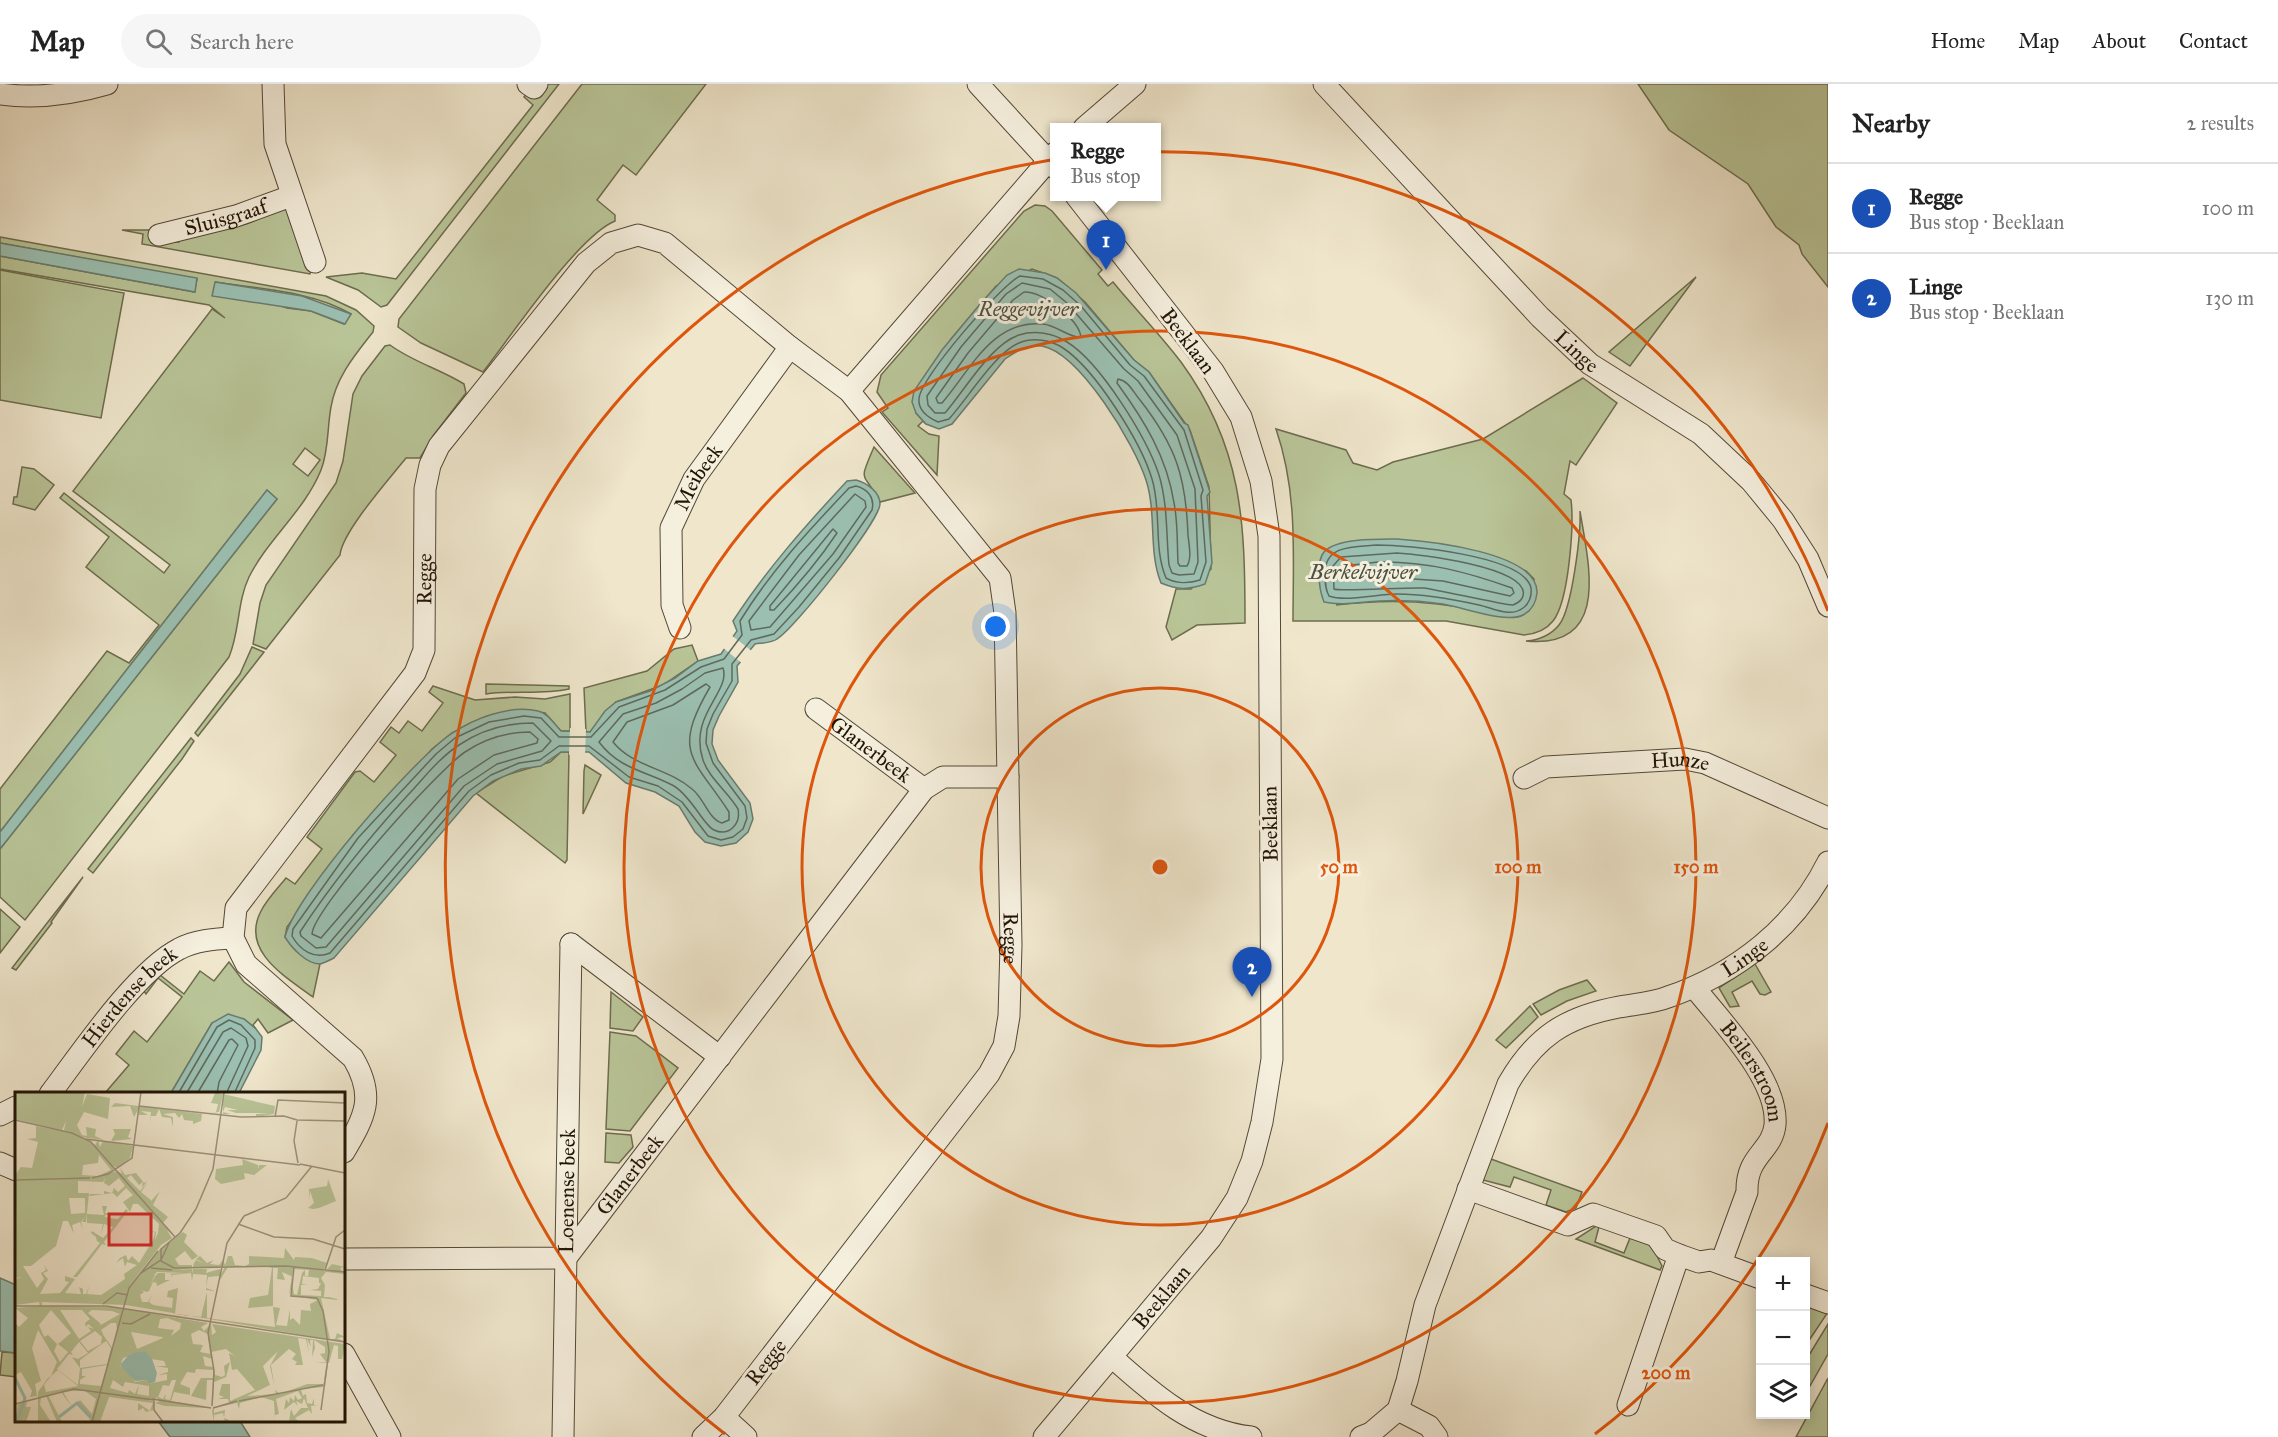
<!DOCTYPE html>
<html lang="en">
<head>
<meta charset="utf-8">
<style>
	body { margin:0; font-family:"IM FELL Great Primer",serif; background:#f6f6f6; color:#222 }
	.controls { position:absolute; right:18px; bottom:18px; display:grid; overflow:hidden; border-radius:0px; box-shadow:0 3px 15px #0003 }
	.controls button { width:54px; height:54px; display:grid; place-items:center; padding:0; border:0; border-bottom:2px solid #e0e0e0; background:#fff; color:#222; font:30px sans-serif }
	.you { position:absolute; left:996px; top:543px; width:21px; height:21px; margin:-15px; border:4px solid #fff; border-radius:50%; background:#1a73e8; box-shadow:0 0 0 9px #1a73e833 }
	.badge { display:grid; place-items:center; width:39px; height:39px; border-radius:50%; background:#0f766e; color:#fff; font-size:20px; font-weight:700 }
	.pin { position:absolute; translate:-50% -50px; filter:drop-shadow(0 2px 3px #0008) }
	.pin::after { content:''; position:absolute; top:32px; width:21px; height:18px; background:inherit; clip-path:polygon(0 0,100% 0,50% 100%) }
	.popup { position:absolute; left:1050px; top:39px; width:111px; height:78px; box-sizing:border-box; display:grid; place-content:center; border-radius:0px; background:#fff; filter:drop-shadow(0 2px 4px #0005); font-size:20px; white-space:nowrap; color:#767676 }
	.popup b { font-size:22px; color:#222 }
	.popup::after { content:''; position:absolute; left:50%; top:100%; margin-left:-12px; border:12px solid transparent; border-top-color:#fff }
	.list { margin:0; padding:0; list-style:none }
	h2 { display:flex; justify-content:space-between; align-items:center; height:78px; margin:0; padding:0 24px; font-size:26px }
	h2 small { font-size:20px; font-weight:400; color:#767676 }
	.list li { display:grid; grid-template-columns:39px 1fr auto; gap:18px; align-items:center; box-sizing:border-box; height:90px; padding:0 24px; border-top:2px solid #e0e0e0 }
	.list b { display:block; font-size:22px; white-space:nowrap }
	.list p { margin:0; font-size:20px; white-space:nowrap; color:#767676 }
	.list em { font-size:20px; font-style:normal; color:#767676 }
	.icon { flex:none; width:33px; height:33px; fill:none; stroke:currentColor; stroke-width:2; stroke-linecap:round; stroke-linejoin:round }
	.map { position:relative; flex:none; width:1828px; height:1353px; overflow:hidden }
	header { display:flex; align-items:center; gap:36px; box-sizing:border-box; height:84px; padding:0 30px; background:#fff; border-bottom:2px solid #e0e0e0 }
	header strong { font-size:28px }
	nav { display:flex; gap:33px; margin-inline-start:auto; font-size:21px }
	.search { width:420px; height:54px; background:#f6f6f6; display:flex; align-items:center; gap:15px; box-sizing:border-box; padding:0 21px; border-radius:33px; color:#767676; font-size:22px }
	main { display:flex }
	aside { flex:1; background:#fff }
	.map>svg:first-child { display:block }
	.green { fill:#b9c598; stroke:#6d6c4e; stroke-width:1.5; fill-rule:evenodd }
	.water { fill:#9bc0b2; stroke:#6a7b6d; stroke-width:1.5 }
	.pier { fill:#efe6cc }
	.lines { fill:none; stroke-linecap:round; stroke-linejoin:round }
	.shore { stroke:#5e6a5c; stroke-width:1.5 }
	.minor-casing { stroke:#544837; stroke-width:23 }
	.minor { stroke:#f5efde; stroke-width:21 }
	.ring { fill:none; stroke:#de560c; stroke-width:3 }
	.labels { text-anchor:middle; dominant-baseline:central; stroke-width:6; stroke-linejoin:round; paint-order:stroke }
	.street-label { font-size:21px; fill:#211405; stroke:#f5efde }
	.water-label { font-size:22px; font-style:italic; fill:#4c5042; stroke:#f5efde }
	.inset-river { fill:none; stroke:#9bc0b2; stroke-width:3 }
	.inset-road { fill:none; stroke:#9d927c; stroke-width:1.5 }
	.view { fill:#d62828; fill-opacity:0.15; stroke:#d62828; stroke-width:3 }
	.inset-edge { fill:none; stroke:#211405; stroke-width:3 }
	.centre { fill:#de560c; stroke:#f5efde; stroke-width:3 }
	.ring-label { font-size:18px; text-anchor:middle; font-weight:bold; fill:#de560c; stroke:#f5efde; stroke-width:6; stroke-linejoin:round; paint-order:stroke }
</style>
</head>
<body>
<header>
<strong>Map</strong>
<div class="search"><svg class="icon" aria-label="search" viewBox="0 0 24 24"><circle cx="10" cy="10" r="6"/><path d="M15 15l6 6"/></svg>Search here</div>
<nav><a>Home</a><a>Map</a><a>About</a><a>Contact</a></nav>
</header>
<main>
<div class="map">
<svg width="1828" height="1353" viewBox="0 0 1828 1353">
	<rect width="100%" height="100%" fill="#efe6cc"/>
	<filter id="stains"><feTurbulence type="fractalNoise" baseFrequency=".00333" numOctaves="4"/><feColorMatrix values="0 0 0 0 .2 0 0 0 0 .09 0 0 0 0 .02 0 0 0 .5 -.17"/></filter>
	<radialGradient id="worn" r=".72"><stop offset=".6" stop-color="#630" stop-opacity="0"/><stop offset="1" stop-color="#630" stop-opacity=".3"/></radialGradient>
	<g class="green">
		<path d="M536,0H559L387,221L381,223L358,206L326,193L362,189L396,195L533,21L524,13Z"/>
		<path d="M582,0H706L636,91L623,81L597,116L615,131V137C578,152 512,251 483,288L421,259L398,243L399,235Z"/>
		<path d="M1638,0H1828V203L1802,170L1799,161L1776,143L1748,100L1669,46Z"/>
		<path d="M1035,121L1045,122L1052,127L1102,186L1098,190L1108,202L1113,198C1135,225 1160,250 1181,278C1243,363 1245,439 1245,539L1197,541L1172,556L1166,543L1176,505H1191L1211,485L1209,403L1190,346L1149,288L1134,276L1085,218L1057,194L1032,185L996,202L951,255L916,329L926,340L923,337L918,342L929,350L939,352L937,391L882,328L888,324L877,308L881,291L1024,127Z"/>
		<path d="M274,122L288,123L312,180L310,190L142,160L143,150L122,146H161L168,158H179V152C206,148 259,145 274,122Z"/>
		<path d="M0,153L326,212L356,226L374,242L373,248C355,271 336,293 331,323C327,344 329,366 321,386C305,426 268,455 249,493C237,518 240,547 229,573L25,836L0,813V765L277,415L267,406L0,748V705L107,567L129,579L159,541L86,483L109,453L60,414L64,409L164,489L170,481L73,407L212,225L225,234L209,221L0,185V172L194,208L197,195L0,159ZM215,198C260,205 312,207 351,230L344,240L311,227L287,224ZM305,364L320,376L308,392L293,380Z"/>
		<path d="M0,186L124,209L101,334L0,316Z"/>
		<path d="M1696,193L1630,282L1609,268Z"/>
		<path d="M390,261C413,278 440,285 464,300L466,309L433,352L420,374H406C390,394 342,448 340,471L266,565L253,560L260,519L266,501L336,399L343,377L353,310L362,292L385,262Z"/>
		<path d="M1583,294L1617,319L1576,381L1570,377L1564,410L1571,416C1574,441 1569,517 1553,537C1546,546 1535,550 1524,551L1446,537H1293C1293,471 1298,409 1276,345L1346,366L1353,379L1377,386L1393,378L1483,355ZM1497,474L1526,487L1534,495L1529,527C1513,539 1498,531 1480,527C1432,516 1385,515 1336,521Z"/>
		<path d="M874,363L915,409L880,418C864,386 857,402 874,363Z"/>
		<path d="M22,383L34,385L54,401L35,426L13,420L14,413H17Z"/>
		<path d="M1580,427C1588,478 1612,565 1526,557C1539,556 1550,552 1559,541C1572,525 1581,450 1580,427Z"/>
		<path d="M692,561L698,577L663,601L616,618L590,648H586L584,604L647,587L674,565Z"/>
		<path d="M252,563L264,568L198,652L195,649L240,590Z"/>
		<path d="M486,600L569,602V605C541,611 514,606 486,610Z"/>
		<path d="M433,602L475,616L515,613L545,615L570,610V647H561L545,629L524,626L487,632L452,649L432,665L353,751L287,843L285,853L309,876L320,880L313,913C286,893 240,867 261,827C267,815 278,804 286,794L295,800L322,765L307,753L355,688L360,687L374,698L396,671L380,658L391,643L399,649L408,637L422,647L443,619L429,608Z"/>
		<path d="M191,654L194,657L182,675L93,789L88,785Z"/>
		<path d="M561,668H569L567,776L565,779L476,709L503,692L550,678Z"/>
		<path d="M585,681L601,691L583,730L584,687Z"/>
		<path d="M83,793L51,838L52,839L16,886L12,884Z"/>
		<path d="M0,825L20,843L0,869Z"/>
		<path d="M229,878L244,898L293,936L268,949L258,935L253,941L256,945L244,935L212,939L171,1009H105L129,981L116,970L134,947L147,958L182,913L158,894L146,910L144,907L160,891L184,910L200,887L214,897Z"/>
		<path d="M1755,880L1771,908L1765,911L1760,910L1752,897L1732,908L1739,922L1730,923L1719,904Z"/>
		<path d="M1587,896L1596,907L1567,917L1541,931L1533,920L1559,906Z"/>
		<path d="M611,908L643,933L633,947L610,944Z"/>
		<path d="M1530,922L1538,933L1506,964L1496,956Z"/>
		<path d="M610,948L636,952L678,984L630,1047L606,1045Z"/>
		<path d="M606,1049L631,1051L633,1063L619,1079L605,1078Z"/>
		<path d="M1491,1075L1582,1108L1576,1124L1566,1128L1546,1121L1551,1106L1514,1093L1510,1103L1483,1096Z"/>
		<path d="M1596,1142L1599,1143L1595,1158L1624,1169L1630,1154L1652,1162L1662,1182L1660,1186L1576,1155Z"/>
		<path d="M1809,1215L1828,1228L1806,1261V1223Z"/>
		<path d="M1828,1240V1270L1806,1309V1276Z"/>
		<path d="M2,1268L16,1269V1293L0,1291Z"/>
		<path d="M1828,1294V1353H1796Z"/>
	</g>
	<g class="water">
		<path d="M0,159L197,194L195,208L0,172Z"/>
		<path d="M1019,185L1045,189L1057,194L1076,209L1134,276L1149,288L1184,339L1188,341L1210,408L1207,412L1212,479L1205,500C1188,506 1178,506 1161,499C1148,467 1157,430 1146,396C1135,361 1080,269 1042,262C1028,260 1016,267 1005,275L952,340L939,345L926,340L916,329L912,318L914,307L942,266L981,219L1007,191Z"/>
		<path d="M215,198L302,212L351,230L345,240L311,227L212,212Z"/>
		<path d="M856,396C867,399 880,408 880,420C879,438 795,544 777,555C772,559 761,559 755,560L737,582L738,598L719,632L713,646L712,660L718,676L750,719L753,735L748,748L736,759L721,762L705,758L695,748L679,722L655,708L626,699L589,668H561L541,682L521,685L493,697L473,712L334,874C330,876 324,879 320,880C306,880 291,863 285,853C294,812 414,675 451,650C473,635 510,620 538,627C548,629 554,640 561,647L590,648L605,627L616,618L650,607L675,594L698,577L721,570L737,547L733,537C766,486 806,441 847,397Z"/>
		<path d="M267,406L277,415L0,765V748Z"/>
		<path d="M1397,455C1427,457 1539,468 1537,509C1536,519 1531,527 1523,531C1507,540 1462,523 1443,520C1422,517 1400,516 1379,517C1360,518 1342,522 1324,518C1320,508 1319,501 1319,490C1319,483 1319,474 1324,468C1336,454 1380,455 1397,455Z"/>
		<path d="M228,930L244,935L256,945L262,953L261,966L239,1009H171L212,939Z"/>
		<path d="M0,1194L16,1201V1269L0,1267Z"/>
		<path d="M158,1337H240L250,1353H170Z"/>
	</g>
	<g class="pier">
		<path d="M731,551L753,568L743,580L722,563Z"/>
		<path d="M570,644L586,645L585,671H569Z"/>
	</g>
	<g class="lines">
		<g class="shore">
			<path d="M1020,192L1043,195L1063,206L1081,222L1130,281L1144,292L1184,346L1203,406L1201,412L1206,478L1200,496C1187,500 1177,500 1166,494C1153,463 1162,427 1152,395C1141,358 1095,285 1063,264C1051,256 1033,253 1019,259C996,268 968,314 949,335L938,338C929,334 918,327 919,315C919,295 1001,201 1020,192Z"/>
			<path d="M1022,199L1050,205L1067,219L1124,285L1138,297L1177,351L1195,405L1198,478L1194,490L1179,491L1172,489L1169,481C1166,451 1168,421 1159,391C1147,354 1100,278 1067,258C1053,249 1035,246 1019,251C991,260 965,306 945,329H935L928,321L927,312L961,263L1006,210Z"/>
			<path d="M1024,208C1043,207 1079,235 1081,253C1071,255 1056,241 1043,240C992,235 970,287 942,319H938L936,314L968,269L1013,216Z"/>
			<path d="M1118,295C1129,297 1133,308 1140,316C1176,362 1186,393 1188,451C1189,461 1192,474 1187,482H1180L1178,479C1177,459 1178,438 1174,419C1167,373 1144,336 1117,299Z"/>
			<path d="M856,402C868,405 875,414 872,426L839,474L799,523L774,550L751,556L732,580V597L713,630L707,645L706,659L713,679L745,722L747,734L743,745L733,753L721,756L708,752L682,718L658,702L629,693L589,662H559L540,676L519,679L491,691L469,707L330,869C314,876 300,866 292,852L293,845L358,754L436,670L455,654L489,638L524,632L541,634L559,653H591L619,623L665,606L701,583L724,575L742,551L740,537C770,488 810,445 849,404Z"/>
			<path d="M855,410L865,417L866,423L833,470L770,543L751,546L749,537L799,471Z"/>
			<path d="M833,445L837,449C819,476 797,502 774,526H770V522Z"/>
			<path d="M1377,461C1406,461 1524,471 1531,504C1532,512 1529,520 1523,524C1510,534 1493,524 1479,521C1452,515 1425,510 1397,510C1378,510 1346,518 1329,512C1325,505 1325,497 1325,489C1325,460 1356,463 1377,461Z"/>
			<path d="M1397,469C1417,470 1531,483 1523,512C1522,516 1518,519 1513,521C1508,522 1439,506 1424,504C1408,503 1340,508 1334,505L1333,482L1341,473Z"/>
			<path d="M1378,478C1426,477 1467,488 1512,504L1514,509L1510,512L1443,497L1399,494L1342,495L1344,482Z"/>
			<path d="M723,584C731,608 688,631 703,676C709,694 728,708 738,725C741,740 729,753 714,746C704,742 692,713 674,702C647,687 620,686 599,658L623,630L656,619L682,605L705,589Z"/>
			<path d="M706,600L710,603C671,670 694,674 729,728V736L722,739C709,736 704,714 692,705C668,684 633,683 613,658L627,638L673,621Z"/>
			<path d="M533,639L551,657L542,667L497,680L464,702L326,863L316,864L301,852L300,848C332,799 368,755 407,712C424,694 439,674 459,661C481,646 507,639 533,639Z"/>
			<path d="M530,648L538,655L537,659L494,671L458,695L321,854L312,850C313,825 439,685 465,668C484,655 507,648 530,648Z"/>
			<path d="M178,1010L217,943L229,936L241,941L255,956V964L234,1010"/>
			<path d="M186,1010L223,948L231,944L246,954L248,962L226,1010"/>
			<path d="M197,1010L229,956L232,955L238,961L219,998L217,1010"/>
		</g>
		<g class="minor-casing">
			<g id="minor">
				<path d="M273,0L275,60L315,178"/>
				<path d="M528,0L534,4L537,0"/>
				<path d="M978,0L1055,84"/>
				<path id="s1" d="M1324,0L1540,233L1590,280L1701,350L1751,397L1783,436L1808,475L1828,522"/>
				<path d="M0,10C35,15 73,10 107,0"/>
				<path d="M1084,44L1135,0"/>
				<path id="s2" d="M159,151L236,132L291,112"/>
				<path d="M849,307L1055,69"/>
				<path id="s3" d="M680,544L672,521L671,444L694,395L790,263"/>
				<path id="s4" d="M816,625L924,705"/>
				<path id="s5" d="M1524,694L1546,683L1685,675L1705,679L1828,734"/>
				<path d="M571,860L720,973"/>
				<path id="s6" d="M1694,903C1721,937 1779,996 1775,1041C1772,1068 1746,1071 1747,1108L1721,1179"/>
				<path id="s7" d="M50,1010C81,969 136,887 179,865C195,856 215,855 233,854"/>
				<path d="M0,1031L16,1023"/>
				<path id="s8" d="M344,1068C365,1032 376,1013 353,974L246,880L233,854L236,824L415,589L424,566L425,405L430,381L439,362L586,179L611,159L638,151L665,159L790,263L849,307L1000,494L1005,529L1011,861L1009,932L1004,962L989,990L724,1333L703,1353"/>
				<path d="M0,1079L16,1086"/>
				<path d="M1468,1105L1568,1141L1593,1130L1656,1152L1665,1165L1679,1171L1699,1178L1711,1176L1760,1194"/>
				<path id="s9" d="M344,1175L566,1174L924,705L943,693H1008"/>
				<path d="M1806,1211L1828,1219"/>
				<path d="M344,1270L390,1353"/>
				<path d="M1113,1274C1153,1310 1195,1347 1251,1353"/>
				<path d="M1628,1321L1679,1171"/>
				<path d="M1398,1326L1429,1342L1437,1353"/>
				<path d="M724,1333L746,1353"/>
				<path id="s10" d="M563,1353L571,860"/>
				<path id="s11" d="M1044,1353L1211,1154L1237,1114L1252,1077L1262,1038L1272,975L1269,452L1261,397L1241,333L1213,287L1076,112"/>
				<path id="s12" d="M1361,1353L1371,1349L1398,1326L1407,1297L1425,1221L1508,1000C1535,953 1565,933 1619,923C1636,920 1653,919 1668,913C1736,890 1796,843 1828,778"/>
			</g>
		</g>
		<use href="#minor" class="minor"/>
	</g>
	<g class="ring">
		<circle cx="1160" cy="783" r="179"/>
		<circle cx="1160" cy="783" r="358"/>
		<circle cx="1160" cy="783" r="536"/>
		<path d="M1828 1039A715 715 0 0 1 1595 1350M725 1350A715 715 0 1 1 1828 527"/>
	</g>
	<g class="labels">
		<g class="street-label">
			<text stroke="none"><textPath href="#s2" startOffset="69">Sluisgraaf</textPath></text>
			<text transform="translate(1188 257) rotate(53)">Beeklaan</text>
			<text stroke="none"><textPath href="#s1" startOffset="368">Linge</textPath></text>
			<text stroke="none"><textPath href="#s3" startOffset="159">Meibeek</textPath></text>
			<text stroke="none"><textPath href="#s8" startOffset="694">Regge</textPath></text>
			<text stroke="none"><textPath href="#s4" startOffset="68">Glanerbeek</textPath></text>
			<text stroke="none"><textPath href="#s5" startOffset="159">Hunze</textPath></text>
			<text transform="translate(1270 740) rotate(-91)">Beeklaan</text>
			<text stroke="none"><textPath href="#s8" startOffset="1990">Regge</textPath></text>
			<text stroke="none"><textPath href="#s12" startOffset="668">Linge</textPath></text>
			<text stroke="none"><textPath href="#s7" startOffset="126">Hierdense beek</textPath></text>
			<text stroke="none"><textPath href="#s6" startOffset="104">Beilerstroom</textPath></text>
			<text stroke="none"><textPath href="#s9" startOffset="327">Glanerbeek</textPath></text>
			<text stroke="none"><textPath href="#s10" startOffset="246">Loenense beek</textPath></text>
			<text stroke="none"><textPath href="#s11" startOffset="183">Beeklaan</textPath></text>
			<text transform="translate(766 1278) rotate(-52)">Regge</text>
		</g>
		<g class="water-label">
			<text x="1028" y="224">Reggevijver</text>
			<text x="1363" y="487">Berkelvijver</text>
		</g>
	</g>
	<g transform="translate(15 1008)">
		<rect width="330" height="330" fill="#efe6cc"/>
		<path d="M0,0H70L67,15L72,2L95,6L93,27L69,20L62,33L67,43L72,44L71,35L81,37L80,44L89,48L64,45L80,53L83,48L85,55L88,49L118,54L115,66L102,76L96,73L99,77L94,81L103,79L107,82L105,76L110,83L121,81L129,91L132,89L127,96L128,90L124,93L116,83L112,86L125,99L133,90L126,100L137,109V108L145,99L138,113L153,125L148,131L159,143L152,138L157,146L146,153L114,194L145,157L168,140L172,143L169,150L183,164L177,168L170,159L160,167L164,173H177V176L160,178L177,177L178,182V177H192L191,181L205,177L206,182L210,175L218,174L178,176L179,171L181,168L190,172L181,167L185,164L192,171L199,168L195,172L204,173L208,168L210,173L213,164H217L220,173L230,174L234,172V164L269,166L270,156L279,168L280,165L297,166L312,171L308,179H320L312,177L317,172L330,175L325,176L330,182L311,180L306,186L310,193L309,205H314L322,207V208L306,206L315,247H320L322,241L330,245L322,246L330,250L111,213L27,210V214L97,215L194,230L132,221L193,231L186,235L189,239L196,232L197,243L201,240L197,232L330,252L327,267H323V254L319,253L314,271L300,270H311L305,262L310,261V255L299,248L300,256L297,265L298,248H295L296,255L292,247L294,262L291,247L283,246L288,273H280L282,270L277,267L281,262L274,257L256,273L260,298L265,302L292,292H308L310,288L309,287L311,275L313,272L310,295L284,297L286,298L288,304L289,303L291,302L292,311L297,312L299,306V313H303L296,314L297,322L294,318L280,326L282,328H283V329H287V330L274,329L276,317L279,324L286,316H293L289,306L287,312L281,309L283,314L279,310L269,318L271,307L274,311L275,305L279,309L280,303L283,308L287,306L283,299L261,307L264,322L260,323V328L259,309L246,305L225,311L224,317L222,311L199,316V321L210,318L209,326L214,328L210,330L208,321L199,323V330L197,319L198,316L214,311L213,307H203L209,305L204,303L207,292H215V309L240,298L222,277L217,278L214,261L220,264L211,257L196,260L197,267L188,264L190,274L198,275V270L200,283L207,285L210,283L209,274L215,270L211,285L199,290L198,309V288H192L191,308L176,304L186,286H198V278L181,277L180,281L172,280L165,292L175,296V303L159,300L156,309L195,316L150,314L140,311L145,309L141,305L140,309L131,307L139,310L138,318L131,320L128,316L123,319V311L135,319L138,311L94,305L85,330H74L75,326L62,311L65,308L77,322L81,307L70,299H57L48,300L57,315L46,300L33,303L47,330H42L31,304L26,305L25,313L36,330H23V300L33,286L36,284L29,293L31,300L63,294L43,278L36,284L42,270L23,238L17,256L26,289L20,292L22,304L15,305L17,299L6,280L0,283V231L4,235L13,226L0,216L25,214L24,210L0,213V187L7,185L0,186V88L53,87H0V83L6,75L17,76L23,50L12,47L21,46V34L58,41L49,38L51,29L47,38L0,27ZM84,63L96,78L83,84L67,83L68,73L83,71ZM90,86L89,91L94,94L104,86L110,94L103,100L99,96L97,101L89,99V102H75L74,104L98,101L102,105L111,96L118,103L108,110L113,117L115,120L118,112H123L144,132L143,141L140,148L141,140L137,139L140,141L138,148L124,171L117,164L113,169L111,163L105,166L101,171L108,166L110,175L112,170L122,173L109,182L110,187L86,203L72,202L74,194L71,202H68V197L64,195L66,202L50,201L60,187L50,184V189L54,190L45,201L25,202L33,187L28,181L33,179L29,173L31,178L26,181L29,187L22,196L8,174H16L41,154L48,129H53L59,142L57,133L65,130L68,138L66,130L70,124L67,130H71L74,101H63V89L88,90ZM54,106H70V121L56,122ZM248,174L257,176L253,203L235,206L233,216L258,214V176H263L262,187L270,188L267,180L276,184L278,192L276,190L274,203L277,194V204L303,208L295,212L296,219L286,218L285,233L278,226L275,228V217L272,234L261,233L265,216L258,215L260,235L192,226V200L186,225L160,222L163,196L153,199L152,205L158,206L157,216L138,213L134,210L137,203L133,210H127L125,203L129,200L126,198L132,200L134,199L138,190L141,191L140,184L142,194L155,188H150V181H143L140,184L135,194L140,182L142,180L170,181L150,182H156L157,186V183L176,181L177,189L178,182L192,183L191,196V198L200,199L191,196L193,185L204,184L205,188L213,175ZM279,177L294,178L293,184H290V178L287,181L282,203L279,202L276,187ZM288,184L304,186V191H294H306L303,197L295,198L306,199V204L286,203V193H292L287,192ZM36,218L56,241L43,252L53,260L45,270L39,259L42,252L33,243L29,245L24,233ZM45,218H67L75,227L70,231L71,235L73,232L79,237L73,235L76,239L64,247ZM77,218L97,219L105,222L84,234L86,232L73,221ZM152,226L166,231L165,237L156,244L159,238L143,236L145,227ZM96,231H101L102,238L98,257L86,240L89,243L86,238ZM184,238L193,242L195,262L185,260L188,253L178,252L176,242ZM80,239L87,245L86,252L73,259L65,249ZM116,240L147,245L148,246L122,257ZM91,249L96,256L92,272L65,276L63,293L42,277L54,262L58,263L56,260L64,250L73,261L63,267L57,265L65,276V268L61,267L65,268ZM130,259L136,267L149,269L151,274H140L153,276V280L143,283L152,282V288L133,292L132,288L120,290L111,276L105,274L108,266ZM263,259L255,274L261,302L232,304L255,293L248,274ZM92,273L86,294L65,292V288L71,284H67V277ZM98,288L108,295L110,290L134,294V304L122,302L124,293L120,302L114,298L113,301L95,296ZM157,288H161L155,308L150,307L151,302L148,307L143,305L148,293L154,294ZM196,0L208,2L260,14L259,22L241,25V22L255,21H221L212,18H223L210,15L208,20L216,22H208V2L204,20L194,21L201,20L203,12L196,11L200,1ZM100,11L187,22L186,29L178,32V29L169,28L167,22L164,26L160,21L148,22L158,25V35L156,26L147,25L144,17L141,24H136L135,32L136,20L126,19L133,23H124L123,18L119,25L115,14L96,15ZM98,37H116L113,45L117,47L96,49L100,42ZM227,67L243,73L244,77V73H252L239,83L229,81L230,87L206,92L200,87L201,77L228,73ZM313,87L321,109L304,116L298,117L293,116L299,111L295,99L294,108V97L312,94ZM87,114H92L90,121L94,122L89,124L93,126L103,127L111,117L113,119L89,150L91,153L87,152L62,185H67H58L85,151L82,149L81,145L76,141L77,139L88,146L98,135L89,132L86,143L88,132L72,131V122L89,123ZM12,309L11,315H16L11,330H0L3,312Z" fill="#b9c598" fill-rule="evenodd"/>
		<path d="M133,256L119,261L130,259L137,267L142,281L140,290L133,292L132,288L120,289L105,273L113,264L105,267L129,257Z" fill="#9bc0b2"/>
		<path class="inset-river" d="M0,286L10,306L2,330M44,325L62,311L76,326"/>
		<path class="inset-road" d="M209,0L198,77L181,117L165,141L146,157V169L159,176L271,174L330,180M124,14L226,25L269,24L282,28M260,25L263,8L330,11M0,28L57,41L76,50L160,145M282,28L330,29M282,29L279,49L283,71M70,47L285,73M285,72L330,81M77,86L93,82L117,66L126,0M0,88L75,86M229,124L271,106L297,74M223,132L259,145L298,147L330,157M279,175L276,204L302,206M136,176L157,178M310,178L321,145L330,138M126,181L146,168L154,151M302,206L308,219L314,259L306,318M88,212L102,201L113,203M0,214H91L330,250M107,231L116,232L135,222M110,304L139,308M137,307L196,316M139,309V318L148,330M224,309L308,293M0,312L59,297L110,304M197,314L199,279L193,241L212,151L229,124M198,316L222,309M77,330L114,196L143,159"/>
		<path class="view" d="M94,122H136V153H94Z"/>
		<rect width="330" height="330" class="inset-edge"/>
	</g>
	<circle cx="1160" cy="783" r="9" class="centre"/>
	<g class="ring-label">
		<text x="1339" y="789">50 m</text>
		<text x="1518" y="789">100 m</text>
		<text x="1696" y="789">150 m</text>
		<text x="1666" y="1295">200 m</text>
	</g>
	<rect width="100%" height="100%" filter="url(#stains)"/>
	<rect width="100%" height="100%" fill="url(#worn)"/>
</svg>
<div class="controls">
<button>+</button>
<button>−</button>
<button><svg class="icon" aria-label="layers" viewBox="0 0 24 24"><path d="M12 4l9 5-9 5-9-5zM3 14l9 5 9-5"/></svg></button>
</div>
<div class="you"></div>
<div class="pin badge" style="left:1106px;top:186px;background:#1a4fb4">1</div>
<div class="popup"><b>Regge</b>Bus stop</div>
<div class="pin badge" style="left:1252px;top:913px;background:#1a4fb4">2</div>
</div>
<aside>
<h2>Nearby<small>2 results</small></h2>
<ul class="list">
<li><span class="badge" style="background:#1a4fb4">1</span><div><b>Regge</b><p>Bus stop · Beeklaan</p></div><em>100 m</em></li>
<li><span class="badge" style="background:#1a4fb4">2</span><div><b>Linge</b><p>Bus stop · Beeklaan</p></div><em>130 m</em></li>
</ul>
</aside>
</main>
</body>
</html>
